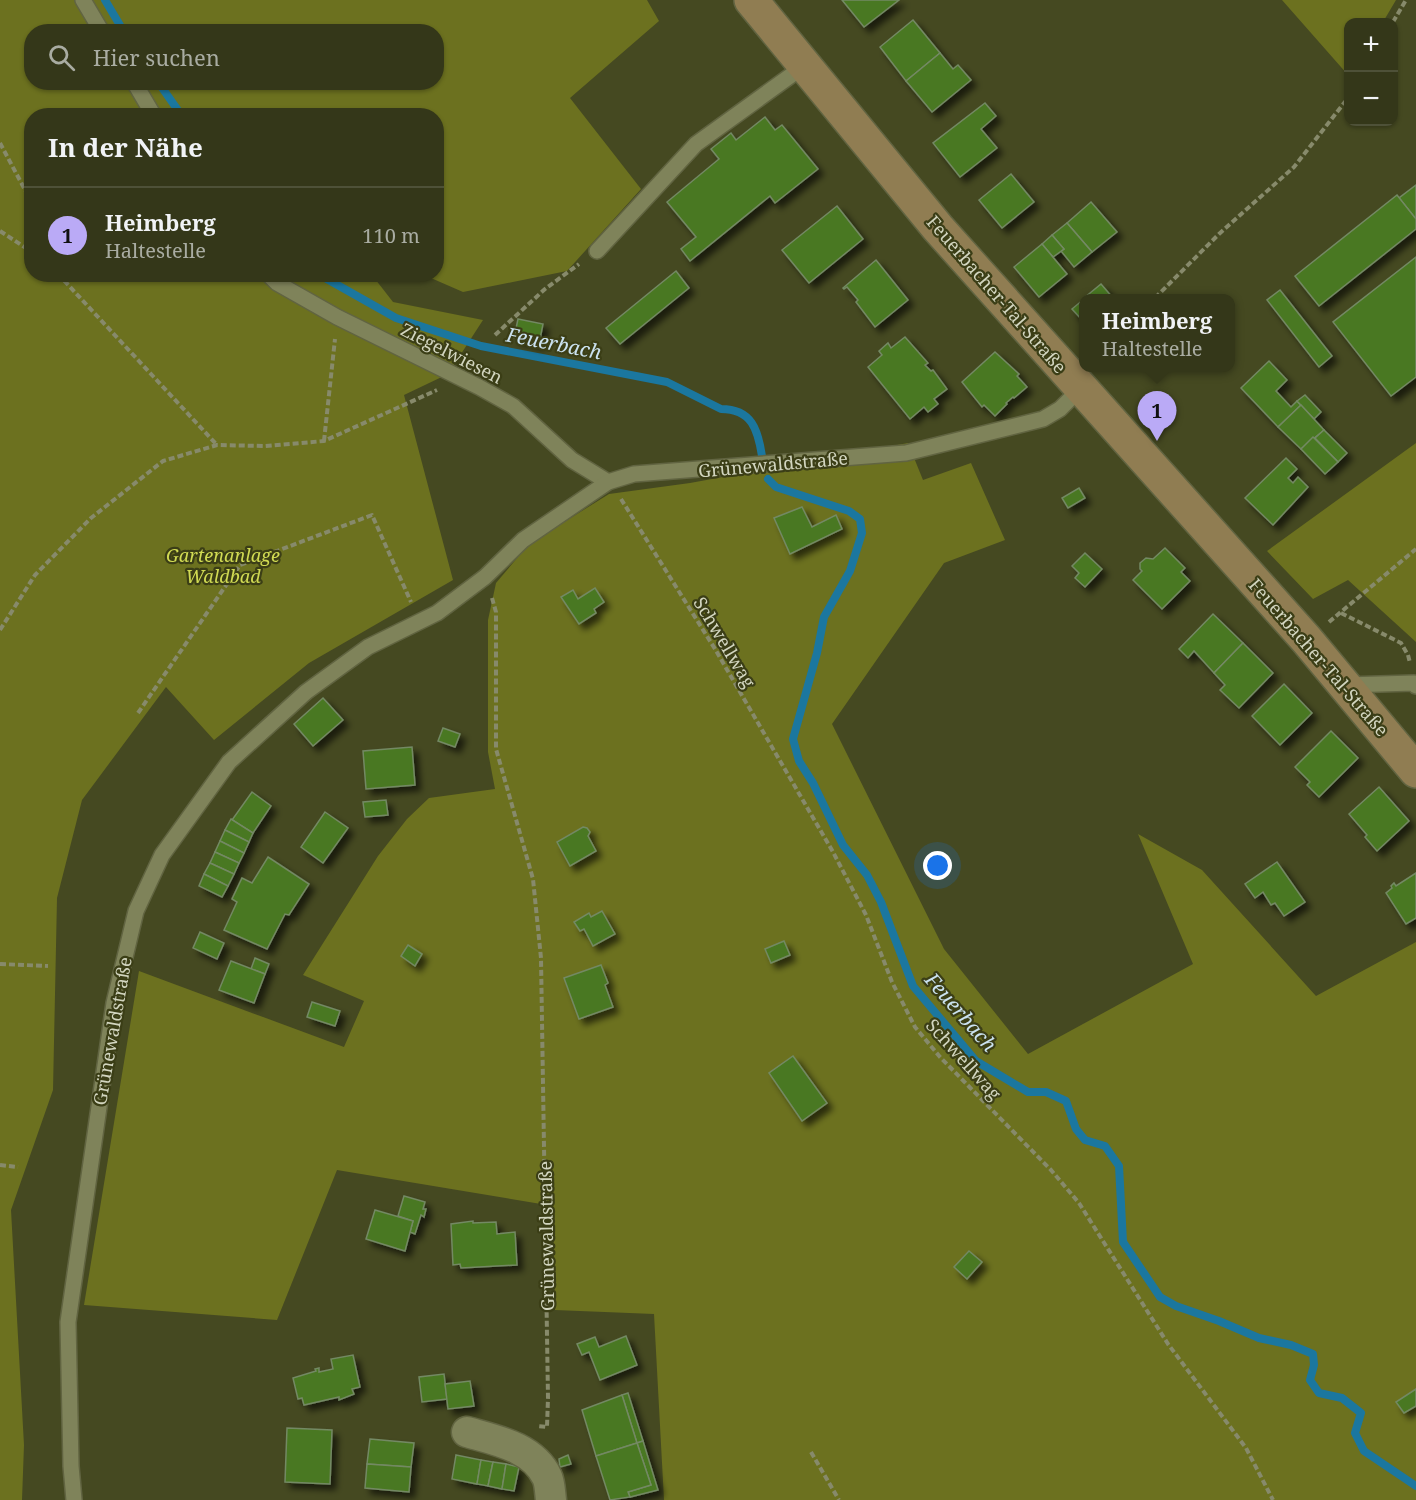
<!DOCTYPE html>
<html lang="de">
<head>
<meta charset="utf-8">
<style>
	body { margin:0; font-family:"Noto Serif",serif; background:#3c3f22; color:#f1f3f6 }
	.controls { position:absolute; right:18px; top:18px; display:grid; overflow:hidden; border-radius:12px; box-shadow:0 2px 4px #0004 }
	.controls button { width:54px; height:54px; display:grid; place-items:center; padding:0; border:0; border-bottom:2px solid #4e5138; background:#343719; color:#f1f3f6; font:30px sans-serif }
	.you { position:absolute; left:938px; top:866px; width:21px; height:21px; margin:-15px; border:4px solid #fff; border-radius:50%; background:#1a73e8; box-shadow:0 0 0 9px #1a73e833 }
	.badge { display:grid; place-items:center; width:39px; height:39px; border-radius:50%; background:#baaaf6; color:#111; font-size:20px; font-weight:700 }
	.pin { position:absolute; translate:-50% -50px; filter:drop-shadow(0 2px 3px #0008) }
	.pin::after { content:''; position:absolute; top:32px; width:21px; height:18px; background:inherit; clip-path:polygon(0 0,100% 0,50% 100%) }
	.popup { position:absolute; left:1079px; top:294px; width:156px; height:78px; box-sizing:border-box; display:grid; place-content:center; border-radius:12px; background:#343719; filter:drop-shadow(0 2px 4px #0005); font-size:20px; white-space:nowrap; color:#a9aca2 }
	.popup b { font-size:22px; color:#f1f3f6 }
	.popup::after { content:''; position:absolute; left:50%; top:100%; margin-left:-12px; border:12px solid transparent; border-top-color:#343719 }
	.list { margin:0; padding:0; list-style:none }
	h2 { display:flex; justify-content:space-between; align-items:center; height:78px; margin:0; padding:0 24px; font-size:26px }
	h2 small { font-size:20px; font-weight:400; color:#a9aca2 }
	.list li { display:grid; grid-template-columns:39px 1fr auto; gap:18px; align-items:center; box-sizing:border-box; height:96px; padding:0 24px; border-top:2px solid #4e5138 }
	.list b { display:block; font-size:22px; white-space:nowrap }
	.list p { margin:0; font-size:20px; white-space:nowrap; color:#a9aca2 }
	.list em { font-size:20px; font-style:normal; color:#a9aca2 }
	.icon { flex:none; width:33px; height:33px; fill:none; stroke:currentColor; stroke-width:2; stroke-linecap:round; stroke-linejoin:round }
	.map { position:relative; flex:none; width:1416px; height:1500px; overflow:hidden }
	.search { position:absolute; background:#343719; box-shadow:0 2px 4px #0004; left:24px; top:24px; width:420px; height:66px; display:flex; align-items:center; gap:15px; box-sizing:border-box; padding:0 21px; border-radius:24px; color:#a9aca2; font-size:22px }
	.panel { position:absolute; background:#343719; box-shadow:0 2px 4px #0004; left:24px; top:108px; width:420px; height:174px; border-radius:24px }
	.map>svg:first-child { display:block }
	.green { fill:#6c711f; fill-rule:evenodd }
	.lines { fill:none; stroke-linecap:round; stroke-linejoin:round }
	.stream { stroke:#1b779f; stroke-width:8 }
	.building { fill:#4a7820; stroke:#738964; stroke-width:1.5; filter:url(#shadow) }
	.lane-casing { stroke:#616441; stroke-width:18 }
	.street-casing { stroke:#616441; stroke-width:33 }
	.secondary-casing { stroke:#616441; stroke-width:36 }
	.path { stroke:#878a6b; stroke-width:4; stroke-dasharray:6 3; stroke-linecap:butt }
	.lane { stroke:#7f835a; stroke-width:15 }
	.street { stroke:#7f835a; stroke-width:30 }
	.secondary { stroke:#907d52; stroke-width:33 }
	.labels { text-anchor:middle; dominant-baseline:central; stroke-width:4.5; stroke-linejoin:round; paint-order:stroke }
	.street-label { font-size:18px; fill:#d2d5bf; stroke:#3b3e16 }
	.park-label { font-size:18px; font-style:italic; fill:#d1db53; stroke:#3b3e16 }
	.water-label { font-size:20px; font-style:italic; fill:#cbe2f0; stroke:#3b3e16 }
</style>
</head>
<body>
<div class="map">
<svg width="1416" height="1500" viewBox="0 0 1416 1500">
	<defs>
		<filter id="shadow"><feDropShadow dx="5.5" dy="5.5" stdDeviation="3" flood-color="#0009"/></filter>
	</defs>
	<rect width="100%" height="100%" fill="#454921"/>
	<g class="green">
		<path d="M0,0H647L659,21L570,98L641,189L567,271L463,292L424,275L436,274V116H32V274L372,275L393,302L483,320L448,374L404,395L453,580L309,663L214,740L166,687L82,800L57,898L53,1090L11,1210L24,1445L22,1500H0ZM32,32H436V82H32Z"/>
		<path d="M1282,0H1396L1383,22H1348V75Z"/>
		<path d="M908,443L923,480L971,463L1005,540L944,563L832,724L944,949L1028,1054L1193,964L1138,834L1202,870L1316,996L1416,942V1500H664L654,1314L555,1310L553,1206L337,1170L277,1320L84,1305L139,971L344,1047L364,1001L303,975L378,856L407,819L429,798L495,789L488,752V620L496,583L529,544L609,494L690,483Z"/>
		<path d="M1416,443V642L1348,580L1313,599L1267,551Z"/>
	</g>
	<g class="lines">
		<g class="stream">
			<path d="M105,0L124,32"/>
			<path d="M158,82L182,116"/>
			<path d="M318,274L396,318L481,346L667,382L721,409C752,409 758,430 762,456"/>
			<path d="M768,479L776,487L849,511L860,519L862,533L850,571L824,617L817,653L793,739L799,761L813,783L843,845L867,875L881,902L913,986L976,1061L1028,1092H1046L1066,1101L1076,1129L1085,1140L1105,1146L1119,1166L1123,1242L1160,1297L1176,1306L1219,1321L1259,1338L1291,1345L1313,1354L1314,1365L1310,1380L1319,1393L1342,1398L1361,1413L1355,1433L1364,1451L1416,1486"/>
		</g>
	</g>
	<g class="building">
		<path d="M842,0H899L864,27Z"/>
		<path d="M913,20L940,53L906,81L880,47Z"/>
		<path d="M940,53L953,69L958,65L971,80L932,112L906,81Z"/>
		<path d="M985,103L996,116L981,129L997,148L960,177L933,143Z"/>
		<path d="M765,117L775,130L782,125L818,169L775,203L770,196L690,261L681,249L696,237L667,202L719,159L711,149L731,133L736,140Z"/>
		<path d="M1011,174L1034,202L1002,228L979,200Z"/>
		<path d="M1416,185V219L1399,198Z"/>
		<path d="M1397,195L1416,219V229L1319,306L1295,276Z"/>
		<path d="M1091,202L1117,232L1092,252L1067,223Z"/>
		<path d="M837,206L863,239L809,283L782,250Z"/>
		<path d="M1067,223L1092,252L1074,267L1061,251L1064,249L1052,235Z"/>
		<path d="M1052,235L1064,249L1053,257L1042,244Z"/>
		<path d="M1042,244L1067,274L1039,297L1014,267Z"/>
		<path d="M1416,257V377L1391,396L1333,322Z"/>
		<path d="M876,260L908,300L875,327L856,302L858,300L847,287L844,289L843,288Z"/>
		<path d="M676,271L689,288L620,344L606,328Z"/>
		<path d="M1101,284L1113,298H1084Z"/>
		<path d="M1280,290L1332,356L1319,367L1267,300Z"/>
		<path d="M1084,299V322L1072,309Z"/>
		<path d="M518,319L543,324L539,344L514,338Z"/>
		<path d="M905,337L928,363L925,365L931,371L933,370L947,389L934,399L938,404L928,412L924,407L910,419L868,367L882,355L879,351L888,343L891,348Z"/>
		<path d="M995,352L1019,374L1017,376L1027,387L1014,398L1013,397L1006,403L1007,404L995,416L984,405L982,407L962,382Z"/>
		<path d="M1269,361L1287,380L1276,391L1291,407L1297,401L1301,405L1278,427L1241,388Z"/>
		<path d="M1305,395L1321,412L1314,419L1297,401Z"/>
		<path d="M1301,405L1324,430L1301,449L1278,427Z"/>
		<path d="M1324,430L1347,453L1338,462L1315,438Z"/>
		<path d="M1313,437L1338,462L1325,474L1301,449Z"/>
		<path d="M1286,458L1297,469L1288,478L1293,483L1298,477L1308,487L1273,525L1245,498Z"/>
		<path d="M1079,488L1085,498L1068,508L1062,498Z"/>
		<path d="M802,507L812,527L836,515L842,529L790,554L774,518Z"/>
		<path d="M1165,548L1185,568L1181,572L1190,581L1162,609L1133,580L1142,571L1140,569V563L1146,558L1153,559Z"/>
		<path d="M1085,553L1102,569L1085,587L1075,578L1079,573L1072,566Z"/>
		<path d="M595,588L604,602L594,609L596,613L579,624L561,597L573,590L578,599Z"/>
		<path d="M1213,614L1243,643L1214,673L1194,651L1188,658L1179,649Z"/>
		<path d="M1243,643L1273,673L1239,708L1220,690L1225,685L1214,673Z"/>
		<path d="M1284,684L1312,713L1280,745L1252,716Z"/>
		<path d="M323,698L343,720L313,746L294,724Z"/>
		<path d="M443,728L460,734L455,747L438,741Z"/>
		<path d="M1331,731L1358,758L1319,797L1307,785L1310,782L1295,767Z"/>
		<path d="M412,747L415,785L366,789L363,751Z"/>
		<path d="M1379,787L1409,821L1377,851L1365,837L1367,835L1349,814Z"/>
		<path d="M252,792L271,806L253,833L232,820Z"/>
		<path d="M386,800L388,815L365,817L363,802Z"/>
		<path d="M325,812L348,828L323,863L301,847Z"/>
		<path d="M231,819L253,833L249,842L225,830Z"/>
		<path d="M583,827L587,828L590,832L588,836L596,851L570,866L557,842Z"/>
		<path d="M225,830L249,842L244,853L220,841Z"/>
		<path d="M220,841L244,853L239,863L215,852Z"/>
		<path d="M215,852L239,863L234,874L210,863Z"/>
		<path d="M268,857L309,884L289,915L285,914L267,949L224,930L237,902L232,899L242,878L252,883Z"/>
		<path d="M1277,862L1305,902L1284,916L1275,903L1271,905L1263,892L1255,898L1245,884Z"/>
		<path d="M210,863L234,874L228,886L204,874Z"/>
		<path d="M1416,873V918L1406,924L1386,893L1392,888L1391,886L1394,883L1396,886Z"/>
		<path d="M204,874L228,886L222,897L199,886Z"/>
		<path d="M602,911L615,934L593,946L584,929L580,931L574,922L589,913L591,917Z"/>
		<path d="M200,932L224,943L217,959L193,948Z"/>
		<path d="M784,941L790,955L771,963L765,949Z"/>
		<path d="M408,945L422,954L415,966L401,956Z"/>
		<path d="M255,958L269,964L265,974L251,969Z"/>
		<path d="M231,961L265,974L254,1003L219,990Z"/>
		<path d="M601,965L608,983L605,985L613,1007L579,1019L564,978Z"/>
		<path d="M312,1002L340,1011L335,1026L307,1017Z"/>
		<path d="M793,1056L827,1103L802,1121L769,1073Z"/>
		<path d="M404,1196L425,1202L423,1209H426L424,1217L421,1215L415,1234L410,1232L413,1221L398,1216Z"/>
		<path d="M375,1210L413,1221L405,1251L366,1239Z"/>
		<path d="M473,1221V1223L496,1222L497,1234L515,1232L517,1265L461,1268L460,1264L453,1265L451,1224Z"/>
		<path d="M969,1251L982,1262L967,1279L954,1267Z"/>
		<path d="M626,1336L637,1365L600,1380L589,1352L582,1355L577,1344L595,1337L599,1347Z"/>
		<path d="M353,1355L360,1387L352,1389L354,1394L339,1400V1397L304,1405L302,1398L298,1399L293,1378L316,1371L315,1369L319,1368V1372L333,1369L331,1359Z"/>
		<path d="M444,1374L447,1399L422,1402L419,1377Z"/>
		<path d="M470,1381L474,1406L448,1409L445,1384Z"/>
		<path d="M1416,1389V1406L1404,1413L1396,1402Z"/>
		<path d="M628,1393L643,1441L637,1443L622,1395Z"/>
		<path d="M622,1395L637,1443L596,1456L582,1410Z"/>
		<path d="M287,1428L332,1430L330,1484L285,1482Z"/>
		<path d="M370,1439L414,1443L411,1467L367,1464Z"/>
		<path d="M643,1441L658,1490L630,1497L628,1492L651,1485L637,1443Z"/>
		<path d="M637,1443L651,1485L628,1492L630,1497L610,1500L596,1456Z"/>
		<path d="M456,1455L481,1460L477,1484L452,1479Z"/>
		<path d="M568,1455L571,1464L560,1467L559,1459Z"/>
		<path d="M481,1460L493,1462L488,1486L477,1484Z"/>
		<path d="M493,1462L506,1464L502,1489L488,1486Z"/>
		<path d="M367,1464L411,1467L409,1492L365,1488Z"/>
		<path d="M506,1464L519,1467L514,1491L502,1489Z"/>
	</g>
	<g class="lines">
		<g class="lane-casing">
			<g id="lane">
				<path d="M83,0L102,32"/>
				<path d="M134,82L154,116"/>
				<path d="M597,251L696,144L804,66"/>
				<path d="M268,274L277,283L337,317L479,387L513,406L572,460L608,482"/>
				<path d="M1346,685L1414,683L1416,686"/>
				<path d="M74,1500L71,1466L68,1322L114,1003L136,911L162,855L229,762L306,692L368,647L437,613L485,577L523,540L608,482L634,474L906,453L1043,419L1060,409L1080,389"/>
			</g>
		</g>
		<g class="street-casing">
			<path id="street" d="M467,1432C495,1440 533,1447 547,1477C550,1483 550,1493 551,1500"/>
		</g>
		<g class="secondary-casing">
			<path id="secondary" d="M751,0L938,228L1306,639L1416,771"/>
		</g>
		<g class="path">
			<path d="M1393,22L1406,0"/>
			<path d="M0,143L32,203"/>
			<path d="M0,231L32,252"/>
			<path d="M58,274L217,445"/>
			<path d="M1155,298L1219,234L1294,167L1348,98"/>
			<path d="M495,335L545,289L579,264"/>
			<path d="M324,441L335,339"/>
			<path d="M621,499L715,649L833,852L866,915L892,982L915,1027L940,1057L1051,1170L1079,1203L1168,1344L1246,1448L1273,1500"/>
			<path d="M492,598L496,612V749L533,879L541,958L548,1398L547,1427L537,1426"/>
			<path d="M1341,613L1401,643L1408,655L1410,663"/>
			<path d="M1329,622L1416,549"/>
			<path d="M0,630L35,575L91,518L163,461L217,445L265,446L324,441L437,390"/>
			<path d="M138,713L240,565L372,515L411,602"/>
			<path d="M0,964L48,966"/>
			<path d="M0,1165L18,1167"/>
			<path d="M811,1452L839,1500"/>
		</g>
		<use href="#lane" class="lane"/>
		<use href="#street" class="street"/>
		<use href="#secondary" class="secondary"/>
	</g>
	<g class="labels">
		<g class="street-label">
			<text transform="translate(997 294) rotate(49)">Feuerbacher-Tal-Straße</text>
			<text transform="translate(452 353) rotate(27)">Ziegelwiesen</text>
			<text transform="translate(773 464) rotate(-5)">Grünewaldstraße</text>
			<text transform="translate(725 642) rotate(59)">Schwellwag</text>
			<text transform="translate(1319 657) rotate(49)">Feuerbacher-Tal-Straße</text>
			<text transform="translate(112 1031) rotate(-80)">Grünewaldstraße</text>
			<text transform="translate(964 1059) rotate(48)">Schwellwag</text>
			<text transform="translate(546 1236) rotate(-91)">Grünewaldstraße</text>
		</g>
		<g class="park-label">
			<text x="223" y="555">Gartenanlage<tspan x="223" dy="21">Waldbad</tspan></text>
		</g>
		<g class="water-label">
			<text transform="translate(554 343) rotate(11)">Feuerbach</text>
			<text transform="translate(961 1012) rotate(49)">Feuerbach</text>
		</g>
	</g>
</svg>
<div class="controls">
<button>+</button>
<button>−</button>
</div>
<div class="you"></div>
<div class="pin badge" style="left:1157px;top:441px">1</div>
<div class="popup"><b>Heimberg</b>Haltestelle</div>
<div class="search"><svg class="icon" aria-label="search" viewBox="0 0 24 24"><circle cx="10" cy="10" r="6"/><path d="M15 15l6 6"/></svg>Hier suchen</div>
<section class="panel">
<h2>In der Nähe<small></small></h2>
<ul class="list">
<li><span class="badge">1</span><div><b>Heimberg</b><p>Haltestelle</p></div><em>110 m</em></li>
</ul>
</section>
</div>
</body>
</html>
